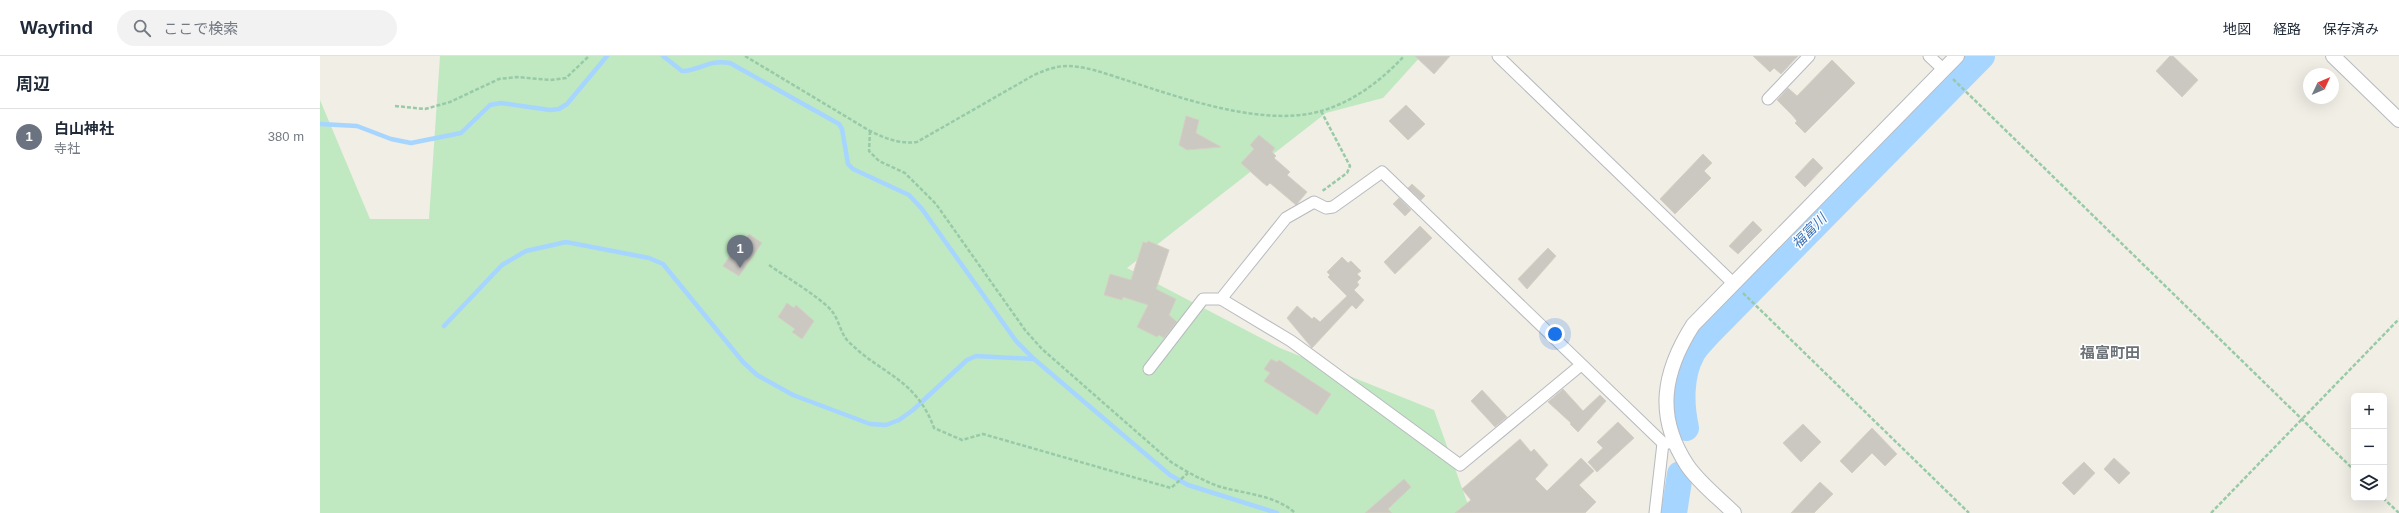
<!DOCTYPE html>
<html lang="ja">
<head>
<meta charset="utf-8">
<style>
	body { margin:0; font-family:Arial,"Noto Sans JP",sans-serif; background:#f2f2f3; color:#1f2937 }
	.controls { position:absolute; right:12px; bottom:12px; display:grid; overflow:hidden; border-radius:6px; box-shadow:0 4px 16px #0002 }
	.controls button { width:36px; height:36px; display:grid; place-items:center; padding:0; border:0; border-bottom:1px solid #e0e1e3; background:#fff; color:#1f2937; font:20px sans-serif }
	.compass { position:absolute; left:1983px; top:12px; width:36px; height:36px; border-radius:50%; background:#fff; box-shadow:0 4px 16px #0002; rotate:46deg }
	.you { position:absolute; left:1235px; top:278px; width:14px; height:14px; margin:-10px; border:3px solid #fff; border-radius:50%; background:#1a73e8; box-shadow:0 0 0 6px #1a73e833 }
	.badge { display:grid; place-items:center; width:26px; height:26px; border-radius:50%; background:#f33e28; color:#fff; font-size:13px; font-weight:700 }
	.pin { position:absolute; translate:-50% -33px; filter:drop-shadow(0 1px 2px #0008) }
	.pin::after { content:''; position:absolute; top:21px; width:14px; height:12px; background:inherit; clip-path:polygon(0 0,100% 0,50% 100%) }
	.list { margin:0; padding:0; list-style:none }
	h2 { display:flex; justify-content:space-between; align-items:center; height:52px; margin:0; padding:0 16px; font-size:17px }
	h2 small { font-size:13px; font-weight:400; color:#747a83 }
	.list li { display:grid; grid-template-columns:26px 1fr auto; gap:12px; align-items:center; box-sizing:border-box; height:56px; padding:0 16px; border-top:1px solid #e0e1e3 }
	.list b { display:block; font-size:15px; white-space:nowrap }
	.list p { margin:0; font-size:13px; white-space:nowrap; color:#747a83 }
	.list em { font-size:13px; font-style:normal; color:#747a83 }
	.icon { flex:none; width:22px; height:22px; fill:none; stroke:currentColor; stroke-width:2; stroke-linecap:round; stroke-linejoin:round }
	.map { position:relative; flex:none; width:2079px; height:457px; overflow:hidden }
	header { display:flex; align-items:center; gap:24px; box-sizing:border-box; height:56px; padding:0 20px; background:#fff; border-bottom:1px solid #e0e1e3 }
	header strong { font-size:19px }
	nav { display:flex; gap:22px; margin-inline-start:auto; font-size:14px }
	.search { width:280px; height:36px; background:#f2f2f3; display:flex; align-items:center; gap:10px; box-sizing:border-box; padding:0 14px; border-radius:22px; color:#747a83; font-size:15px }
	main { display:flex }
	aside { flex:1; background:#fff }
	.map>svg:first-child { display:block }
	.green { fill:#c0e9c1 }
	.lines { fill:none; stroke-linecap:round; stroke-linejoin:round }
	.stream { stroke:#a6d5ff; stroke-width:4.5 }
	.river { stroke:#a6d5ff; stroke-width:26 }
	.building { fill:#cbc8c2; stroke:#d5d0c3 }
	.minor-casing { stroke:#b7babf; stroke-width:13 }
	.tertiary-casing { stroke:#b7babf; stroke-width:16 }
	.path { stroke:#98caa8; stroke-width:2.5; stroke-dasharray:4 2; stroke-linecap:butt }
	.minor { stroke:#fff; stroke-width:11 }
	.tertiary { stroke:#fff; stroke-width:14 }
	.labels { text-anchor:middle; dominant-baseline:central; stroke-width:3; stroke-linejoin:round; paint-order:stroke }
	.water-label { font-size:14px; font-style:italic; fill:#3c74b8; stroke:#fff }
	.quarter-label { font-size:15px; font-weight:bold; fill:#6d7278; stroke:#fff }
</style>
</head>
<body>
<header>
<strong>Wayfind</strong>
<div class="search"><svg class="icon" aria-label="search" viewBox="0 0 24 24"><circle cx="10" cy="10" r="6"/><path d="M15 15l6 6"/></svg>ここで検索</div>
<nav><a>地図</a><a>経路</a><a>保存済み</a></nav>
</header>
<main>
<aside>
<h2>周辺<small></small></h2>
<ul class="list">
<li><span class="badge" style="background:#6b7280">1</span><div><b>白山神社</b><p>寺社</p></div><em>380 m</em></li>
</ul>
</aside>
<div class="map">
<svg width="2079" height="457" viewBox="0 0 2079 457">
	<rect width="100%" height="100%" fill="#f0eee5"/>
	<path class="green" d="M120,0H1101L1063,42L1006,57L807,212L960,292L1114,354L1151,457H0V44L50,163H109Z"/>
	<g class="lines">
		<g class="stream">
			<path d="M343,0L362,15C382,14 388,3 410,7L519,68L522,73L528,108L533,113L589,139L602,153L696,285L714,303"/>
			<path d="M0,68L37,70L71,83L91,87L141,77L170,49L181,47L230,54L239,53L247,48L287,0"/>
			<path d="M124,270L182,209L206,195L246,186L329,202L343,208L423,306L437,319L473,339L550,368L566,369L579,364L593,354L647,304L656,300L714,303L850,419L868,429L957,457"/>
		</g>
		<g class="river">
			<path d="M1366,372C1361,349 1360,320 1372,298C1376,290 1384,283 1390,276L1662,0"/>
			<path d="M1354,457L1360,418"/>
		</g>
	</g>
	<g class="building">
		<path d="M1095,0H1130L1114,18Z"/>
		<path d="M1433,0H1478L1461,18L1454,12L1450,16Z"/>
		<path d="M1850,0H1853L1878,24L1862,41L1836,15Z"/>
		<path d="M1512,4L1535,27L1485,77L1475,67L1477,65L1472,59L1457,44L1468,32L1477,40Z"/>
		<path d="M1086,49L1105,68L1088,84L1069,65Z"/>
		<path d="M866,60L879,64L876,77L901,91L867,94L859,89Z"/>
		<path d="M939,79L955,92L952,96L956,100L954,102L970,116L967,119L987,136L976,149L950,127L947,130L942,126L921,107L934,93L930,89Z"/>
		<path d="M1383,98L1392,107L1384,115L1391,122L1355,158L1340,143Z"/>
		<path d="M1493,102L1503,112L1485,131L1475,121Z"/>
		<path d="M1092,128L1105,140L1101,144L1088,132Z"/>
		<path d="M1079,142L1091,154L1085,160L1073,148Z"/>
		<path d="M1433,165L1442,174L1418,198L1409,190Z"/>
		<path d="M1100,170L1112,182L1075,218L1064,206Z"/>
		<path d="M429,178L442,187L419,220L403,210L421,183L424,185Z"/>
		<path d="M828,185L849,194L836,233L856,243L849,259L857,266L844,282L839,279L837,281L817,271L828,249L803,241L802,244L784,239L790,218L811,224L823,186L827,187Z"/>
		<path d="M1228,192L1236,200L1207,233L1198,223Z"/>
		<path d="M1022,201L1028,207L1031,205L1041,215L1037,218L1041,222L1037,226L1039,229L1034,234L1044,244L1036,253L1032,249L992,292L967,262L977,250L992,263L994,261L1000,266L1027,240L1008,221L1010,219L1007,216Z"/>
		<path d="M467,247L474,252L476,249L494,265L482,283L472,276L475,273L458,261Z"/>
		<path d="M951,303L957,306L959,304L1011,338L997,359L944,325L950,317L944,313Z"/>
		<path d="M1243,333L1263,355L1280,339L1286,345L1258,376L1250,368L1251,367L1228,346Z"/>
		<path d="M1162,334L1187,361L1175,371L1151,345Z"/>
		<path d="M1298,366L1314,382L1277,416L1268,406L1283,392L1277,386Z"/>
		<path d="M1483,368L1501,386L1481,406L1463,387Z"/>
		<path d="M1552,372L1577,398L1565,410L1552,397L1532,417L1520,405Z"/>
		<path d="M1200,383L1211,396L1214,393L1228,409L1215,423L1227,435L1261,402L1274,415L1259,429L1276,446L1265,457H1135L1151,444L1142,433Z"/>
		<path d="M1794,402L1810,417L1799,428L1784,413Z"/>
		<path d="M1764,406L1775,417L1754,439L1742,427Z"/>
		<path d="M1084,423L1091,431L1068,453L1072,457H1045Z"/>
		<path d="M1500,426L1513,438L1494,457H1471Z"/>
	</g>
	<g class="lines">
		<g class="minor-casing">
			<g id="minor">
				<path d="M1178,0L1414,228"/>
				<path d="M1609,0L1624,14"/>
				<path d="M1448,43L1489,0"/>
				<path d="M901,243L971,285L1140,409L1261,309"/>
				<path d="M829,313L883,243H901L966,162L994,146L1006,152L1013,151L1062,116L1343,387"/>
				<path d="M1335,457L1343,387H1349"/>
			</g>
		</g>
		<g class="tertiary-casing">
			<g id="tertiary">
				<path d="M2013,0L2079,64"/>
				<path d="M1414,457C1399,442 1379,427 1367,409C1335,360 1343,316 1373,269L1637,0"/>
			</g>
		</g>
		<g class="path">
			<path d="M425,0L550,75C567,83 579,88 597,86L714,19C739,8 748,8 774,14C838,33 935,74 1001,55C1033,46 1062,24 1084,0"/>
			<path d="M1633,23L2034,414"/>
			<path d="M75,50L105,53L130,46L179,23L197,21L230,24L246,22L269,0"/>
			<path d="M1001,55L1030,110L1027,117L1001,136"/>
			<path d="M550,75L549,95L559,105L585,117L616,148L705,274L722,293L851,406C867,416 883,425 901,431C925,438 956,439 975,457"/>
			<path d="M449,209C466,221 498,240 511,254C519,263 521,279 528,285C560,318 596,322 614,372L642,384L663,378L851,432L868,417"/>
			<path d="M1423,237L1649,457"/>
			<path d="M2063,442L2079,457"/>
			<path d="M1891,457L2079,263"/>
		</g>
		<use href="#minor" class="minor"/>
		<use href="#tertiary" class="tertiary"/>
	</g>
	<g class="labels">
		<g class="water-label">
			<text transform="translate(1489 175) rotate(-45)">福富川</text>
		</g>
		<g class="quarter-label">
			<text x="1790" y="296">福富町田</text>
		</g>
	</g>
</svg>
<div class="controls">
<button>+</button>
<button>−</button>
<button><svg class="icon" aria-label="layers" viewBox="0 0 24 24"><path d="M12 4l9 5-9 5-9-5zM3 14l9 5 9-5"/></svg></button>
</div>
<svg class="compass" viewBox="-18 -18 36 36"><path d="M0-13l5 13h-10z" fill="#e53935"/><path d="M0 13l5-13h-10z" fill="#747a83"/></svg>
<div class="you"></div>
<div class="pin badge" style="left:420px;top:212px;background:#6b7280">1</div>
</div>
</main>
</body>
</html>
